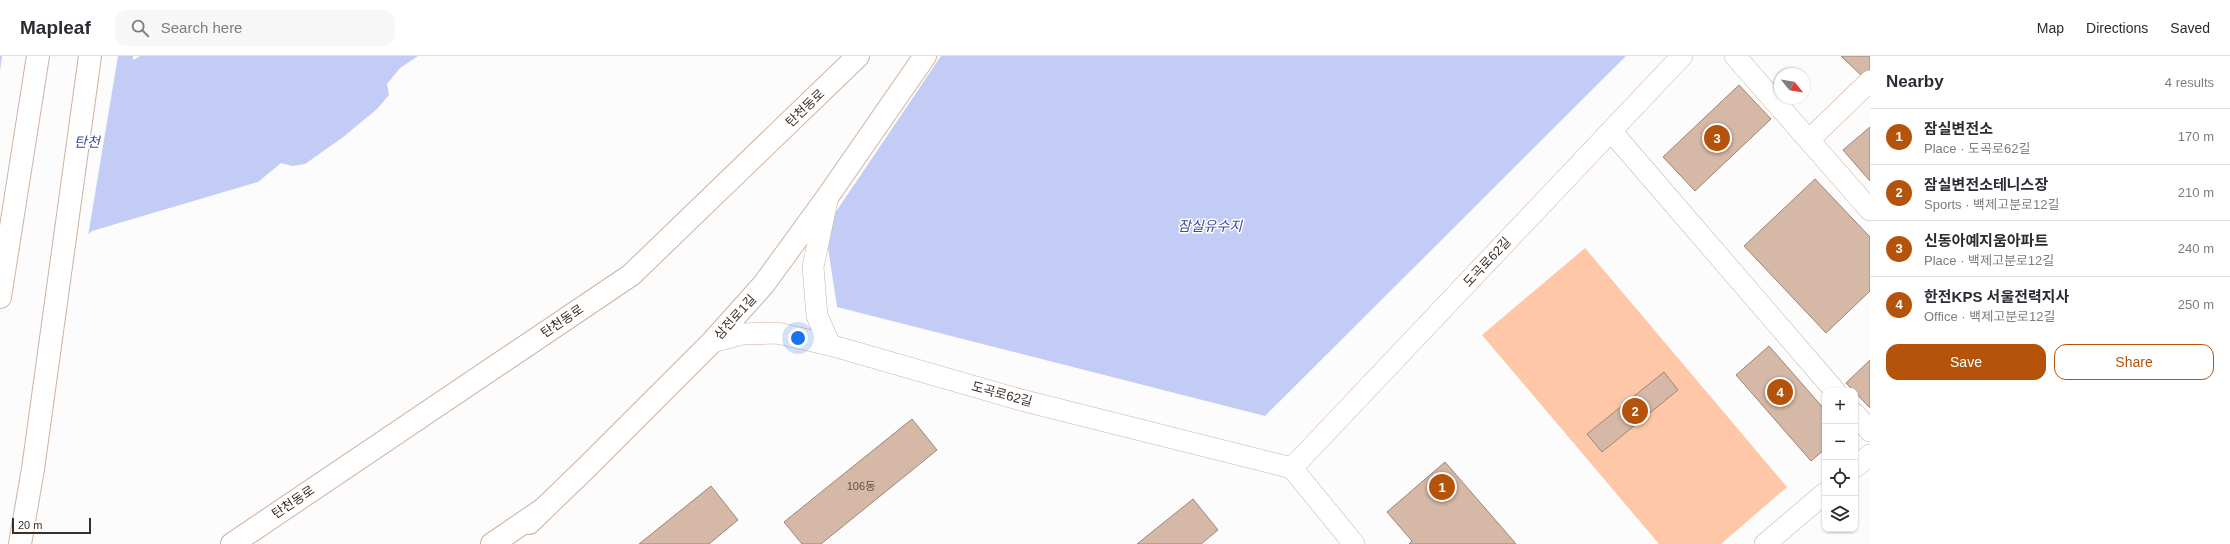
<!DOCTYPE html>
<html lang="en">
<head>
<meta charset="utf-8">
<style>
	body { margin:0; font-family:Helvetica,"Noto Sans KR",sans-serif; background:#f7f7f7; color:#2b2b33 }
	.controls { position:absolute; right:12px; bottom:12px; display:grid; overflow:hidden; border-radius:8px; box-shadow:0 1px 3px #0004 }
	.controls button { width:36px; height:36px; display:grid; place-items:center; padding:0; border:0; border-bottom:1px solid #e1e1e2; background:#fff; color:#2b2b33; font:20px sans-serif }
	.compass { position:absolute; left:1774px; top:12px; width:36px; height:36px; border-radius:50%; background:#fff; box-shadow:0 1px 3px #0004; rotate:120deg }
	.scale { position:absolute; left:12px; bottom:10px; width:79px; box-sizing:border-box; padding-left:4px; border:2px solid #3a2e26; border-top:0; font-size:11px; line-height:14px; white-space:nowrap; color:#3a2e26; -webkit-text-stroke:3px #fff; paint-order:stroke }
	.you { position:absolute; left:798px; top:282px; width:14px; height:14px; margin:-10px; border:3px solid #fff; border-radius:50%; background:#1a73e8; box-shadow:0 0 0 6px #1a73e833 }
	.badge { display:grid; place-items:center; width:26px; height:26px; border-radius:50%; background:#b45309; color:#fff; font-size:13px; font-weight:700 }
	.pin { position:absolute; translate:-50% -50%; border:2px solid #fff; box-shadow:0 1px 4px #0006 }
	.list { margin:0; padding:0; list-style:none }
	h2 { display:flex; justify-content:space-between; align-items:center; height:52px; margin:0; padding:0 16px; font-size:17px }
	h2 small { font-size:13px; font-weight:400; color:#7c7c81 }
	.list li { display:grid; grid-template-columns:26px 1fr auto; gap:12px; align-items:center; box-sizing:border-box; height:56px; padding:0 16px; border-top:1px solid #e1e1e2 }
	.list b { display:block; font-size:15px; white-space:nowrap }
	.list p { margin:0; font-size:13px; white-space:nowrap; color:#7c7c81 }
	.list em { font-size:13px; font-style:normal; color:#7c7c81 }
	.actions { display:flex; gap:8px; padding:12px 16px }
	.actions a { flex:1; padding:9px 0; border:1px solid #b45309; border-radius:12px; text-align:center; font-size:14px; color:#b45309 }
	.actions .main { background:#b45309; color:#fff }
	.icon { flex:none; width:22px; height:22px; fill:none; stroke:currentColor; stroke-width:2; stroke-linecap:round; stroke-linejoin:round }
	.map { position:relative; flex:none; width:1870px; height:488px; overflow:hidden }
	header { display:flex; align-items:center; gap:24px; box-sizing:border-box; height:56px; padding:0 20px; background:#fff; border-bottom:1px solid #e1e1e2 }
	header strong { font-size:19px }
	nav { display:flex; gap:22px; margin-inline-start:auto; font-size:14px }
	.search { width:280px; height:36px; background:#f7f7f7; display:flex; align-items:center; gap:10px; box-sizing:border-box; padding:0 14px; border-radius:12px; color:#7c7c81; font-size:15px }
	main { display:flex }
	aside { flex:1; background:#fff }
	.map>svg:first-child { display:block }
	.green { fill:#fec8a8 }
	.water { fill:#c3ccf4 }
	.pier { fill:#fcfcfc }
	.building { fill:#d6b8a6; stroke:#a08473 }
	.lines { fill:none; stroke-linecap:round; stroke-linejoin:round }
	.minor-casing { stroke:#d0b2a0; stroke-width:22 }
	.tertiary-casing { stroke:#d0b2a0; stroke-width:24 }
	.secondary-casing { stroke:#d0b2a0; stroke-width:24 }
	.minor { stroke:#fff; stroke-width:21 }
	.tertiary { stroke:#fff; stroke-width:22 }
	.secondary { stroke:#fff; stroke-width:22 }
	.labels { text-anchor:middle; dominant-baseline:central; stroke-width:3; stroke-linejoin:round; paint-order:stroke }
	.number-label { font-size:11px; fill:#615046 }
	.street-label { font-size:13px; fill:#3a2e26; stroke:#fff }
	.water-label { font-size:14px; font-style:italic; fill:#404995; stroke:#fff }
</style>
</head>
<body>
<header>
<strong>Mapleaf</strong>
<div class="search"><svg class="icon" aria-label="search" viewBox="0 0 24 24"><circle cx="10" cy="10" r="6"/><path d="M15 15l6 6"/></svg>Search here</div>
<nav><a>Map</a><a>Directions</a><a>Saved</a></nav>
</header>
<main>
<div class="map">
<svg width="1870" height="488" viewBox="0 0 1870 488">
	<rect width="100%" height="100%" fill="#fcfcfc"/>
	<path class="green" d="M1585,192L1787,431L1721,488H1659L1482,279Z"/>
	<g class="water">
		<path d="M0,0H133V4L140,0H418L400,12L387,28L389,39L377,53L342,82L305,108L292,110L281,107L258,126L92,175L0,256Z"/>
		<path d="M941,0H1626L1265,360L837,251L825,172Z"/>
	</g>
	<path class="pier" d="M2,0H118L88,180L0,258V15Z"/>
	<g class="building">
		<path d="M1841,0H1870V14L1863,21Z"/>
		<path d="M1739,29L1771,63L1695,135L1663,101Z"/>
		<path d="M1870,71V125L1843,94Z"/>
		<path d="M1815,123L1870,181V235L1826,277L1744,190Z"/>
		<path d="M1769,290L1825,354V393L1811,405L1736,319Z"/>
		<path d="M1870,304V352L1846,327Z"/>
		<path d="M1664,316L1678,334L1602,396L1587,378Z"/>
		<path d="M912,363L937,394L821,488H802L784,466Z"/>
		<path d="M1445,406L1504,474L1516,488H1409L1412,485L1387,456Z"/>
		<path d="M711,430L738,464L709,488H639Z"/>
		<path d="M1193,443L1218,474L1201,488H1137Z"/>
	</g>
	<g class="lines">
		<g class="minor-casing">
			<g id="minor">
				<path d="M1735,0L1870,154"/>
				<path d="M1611,75L1835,335"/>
				<path d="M1809,84L1870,25"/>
				<path d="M828,140L813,211L817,260L830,289"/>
				<path d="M712,286L742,278L777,277L830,289L1021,344L1292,412L1682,0"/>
				<path d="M1855,358L1870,375"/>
				<path d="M1855,411L1870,399"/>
				<path d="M1292,412L1354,488"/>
				<path d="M1765,488L1825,437"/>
			</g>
		</g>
		<g class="tertiary-casing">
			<g id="tertiary">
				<path d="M529,467L587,411L712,286L764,228L828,140L925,0"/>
				<path d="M232,488L631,219L858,0"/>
			</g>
		</g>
		<g class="secondary-casing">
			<g id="secondary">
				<path d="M0,241L38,0"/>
				<path d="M20,488L33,413L90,0"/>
				<path d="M492,488L542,454"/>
			</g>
		</g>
		<use href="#minor" class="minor"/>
		<use href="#tertiary" class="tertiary"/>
		<use href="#secondary" class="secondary"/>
	</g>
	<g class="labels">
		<g class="number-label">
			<text x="861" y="430">106동</text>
		</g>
		<g class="street-label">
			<text transform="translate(805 52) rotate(-44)">탄천동로</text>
			<text transform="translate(1487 206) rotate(-47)">도곡로62길</text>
			<text transform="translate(735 261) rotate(-48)">삼전로1길</text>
			<text transform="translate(562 265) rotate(-34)">탄천동로</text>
			<text transform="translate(1002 338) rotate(15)">도곡로62길</text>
			<text transform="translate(293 446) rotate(-34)">탄천동로</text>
		</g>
		<g class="water-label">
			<text x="87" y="86">탄천</text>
			<text x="1210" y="170">잠실유수지</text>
		</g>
	</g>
</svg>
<div class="controls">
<button>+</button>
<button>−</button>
<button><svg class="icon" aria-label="locate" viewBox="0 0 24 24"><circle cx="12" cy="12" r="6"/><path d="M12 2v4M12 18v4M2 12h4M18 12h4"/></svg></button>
<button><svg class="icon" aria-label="layers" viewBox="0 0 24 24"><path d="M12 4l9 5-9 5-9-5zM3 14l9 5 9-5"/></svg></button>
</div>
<svg class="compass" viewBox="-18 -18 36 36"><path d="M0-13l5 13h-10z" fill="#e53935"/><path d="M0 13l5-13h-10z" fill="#7c7c81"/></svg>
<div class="scale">20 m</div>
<div class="you"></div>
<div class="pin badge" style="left:1442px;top:431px">1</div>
<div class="pin badge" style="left:1635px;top:355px">2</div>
<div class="pin badge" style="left:1717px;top:82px">3</div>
<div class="pin badge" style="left:1780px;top:336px">4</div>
</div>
<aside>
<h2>Nearby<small>4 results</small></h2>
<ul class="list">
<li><span class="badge">1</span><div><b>잠실변전소</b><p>Place · 도곡로62길</p></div><em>170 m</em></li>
<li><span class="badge">2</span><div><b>잠실변전소테니스장</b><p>Sports · 백제고분로12길</p></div><em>210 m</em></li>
<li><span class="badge">3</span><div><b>신동아예지움아파트</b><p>Place · 백제고분로12길</p></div><em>240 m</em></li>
<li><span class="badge">4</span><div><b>한전KPS 서울전력지사</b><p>Office · 백제고분로12길</p></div><em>250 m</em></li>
</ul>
<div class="actions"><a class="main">Save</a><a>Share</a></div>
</aside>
</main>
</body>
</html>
